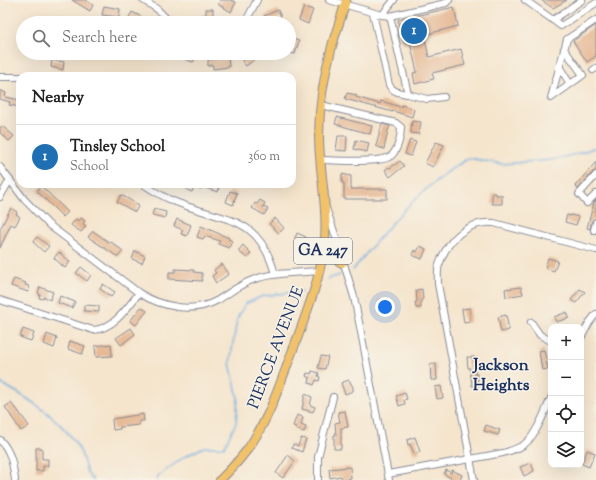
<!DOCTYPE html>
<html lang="en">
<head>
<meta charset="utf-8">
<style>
	body { margin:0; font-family:"Sorts Mill Goudy",serif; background:#f6f6f6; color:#222 }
	.controls { position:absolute; right:12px; bottom:12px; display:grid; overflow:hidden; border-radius:8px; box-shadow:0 4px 16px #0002 }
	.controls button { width:36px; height:36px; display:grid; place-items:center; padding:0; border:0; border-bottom:1px solid #e0e0e0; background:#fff; color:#222; font:20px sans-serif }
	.you { position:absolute; left:385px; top:307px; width:14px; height:14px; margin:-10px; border:3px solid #fff; border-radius:50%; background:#1a73e8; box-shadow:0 0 0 6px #1a73e833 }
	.badge { display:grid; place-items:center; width:26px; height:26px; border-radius:50%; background:#1f6fb2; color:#fff; font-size:13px; font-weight:700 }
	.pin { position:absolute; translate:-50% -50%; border:2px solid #fff; box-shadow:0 1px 4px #0006 }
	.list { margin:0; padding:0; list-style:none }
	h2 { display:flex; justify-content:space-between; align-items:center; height:52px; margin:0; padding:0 16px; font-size:17px }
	h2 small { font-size:13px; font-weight:400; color:#767676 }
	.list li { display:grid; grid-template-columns:26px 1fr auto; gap:12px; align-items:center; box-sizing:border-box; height:64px; padding:0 16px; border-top:1px solid #e0e0e0 }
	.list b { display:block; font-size:15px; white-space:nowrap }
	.list p { margin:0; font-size:13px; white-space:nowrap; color:#767676 }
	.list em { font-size:13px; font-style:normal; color:#767676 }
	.icon { flex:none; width:22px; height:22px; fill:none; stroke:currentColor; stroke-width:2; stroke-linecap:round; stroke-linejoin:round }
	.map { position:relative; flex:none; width:596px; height:480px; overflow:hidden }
	.search { position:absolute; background:#fff; box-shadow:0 4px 16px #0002; left:16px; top:16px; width:280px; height:44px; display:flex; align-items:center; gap:10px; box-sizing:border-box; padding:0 14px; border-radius:22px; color:#767676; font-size:15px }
	.panel { position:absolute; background:#fff; box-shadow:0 4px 16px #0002; left:16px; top:72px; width:280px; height:116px; border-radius:12px }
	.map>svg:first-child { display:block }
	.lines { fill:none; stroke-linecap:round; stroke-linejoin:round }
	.stream { stroke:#6dace0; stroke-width:1.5 }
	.building { fill:#e6ba96 }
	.minor-casing { stroke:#888a96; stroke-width:8 }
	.major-casing { stroke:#888a96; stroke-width:10 }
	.minor { stroke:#fff; stroke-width:6 }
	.major { stroke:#f2c26a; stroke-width:8 }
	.labels { text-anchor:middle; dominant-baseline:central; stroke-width:3; stroke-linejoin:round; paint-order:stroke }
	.shield { fill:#f7f3e8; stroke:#5d6a87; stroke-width:1 }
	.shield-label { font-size:15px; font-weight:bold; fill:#1b2f5e }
	.street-label { font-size:16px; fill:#1b2f5e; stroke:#f7f3e8 }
	.neighbourhood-label { font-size:17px; font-weight:bold; fill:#1b2f5e; stroke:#f7f3e8 }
</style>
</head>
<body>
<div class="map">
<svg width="596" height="480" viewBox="0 0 596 480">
	<rect width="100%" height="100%" fill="#f7f3e8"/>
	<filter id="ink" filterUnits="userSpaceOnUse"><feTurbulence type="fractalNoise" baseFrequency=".025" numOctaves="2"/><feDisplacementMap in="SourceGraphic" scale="8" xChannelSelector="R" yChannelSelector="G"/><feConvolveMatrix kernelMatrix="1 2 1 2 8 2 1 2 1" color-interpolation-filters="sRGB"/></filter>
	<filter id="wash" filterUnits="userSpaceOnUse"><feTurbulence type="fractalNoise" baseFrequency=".012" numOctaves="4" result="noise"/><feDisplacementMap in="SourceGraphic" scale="16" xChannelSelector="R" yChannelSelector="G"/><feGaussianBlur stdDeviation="0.9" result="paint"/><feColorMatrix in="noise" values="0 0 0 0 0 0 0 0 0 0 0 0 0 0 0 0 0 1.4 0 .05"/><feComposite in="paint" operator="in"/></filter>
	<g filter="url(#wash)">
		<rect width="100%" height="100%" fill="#f5e5cd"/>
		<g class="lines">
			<g class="stream">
				<path d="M353,270C387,227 422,185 469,158L502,164L551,160L580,153L596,147"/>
				<path d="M328,279L340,275"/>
				<path d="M0,383C29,398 61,419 78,447C85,457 83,472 93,480"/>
				<path d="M157,480L158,476L184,457L204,447H224L236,423L238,398L230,363L237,319L245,304L263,296L302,291"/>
			</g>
		</g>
		<g id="blocks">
			<g class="building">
				<path d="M72,0H85L93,5L90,11Z"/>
				<path d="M220,0H230L236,2L231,12L218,4Z"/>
				<path d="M541,0H567L553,8Z"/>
				<path d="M104,6L120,9L119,17L102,15Z"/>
				<path d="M304,7L313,10L308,24L299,20Z"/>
				<path d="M454,7L458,26L424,35L429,57L461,49L465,65L432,73L434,79L415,84L413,73L417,72L410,42L404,43L398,20Z"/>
				<path d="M206,9H213V22H202V15H206Z"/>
				<path d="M278,10L281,17L268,23L264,16Z"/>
				<path d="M132,12L146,19L144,23H136L128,19Z"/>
				<path d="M596,25V56L587,62L573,41Z"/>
				<path d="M289,38L299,41L295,54L290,53L292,48L289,47Z"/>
				<path d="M180,53H186L196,57L193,62L178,57Z"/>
				<path d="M244,53H252L256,58L246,66L242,61L247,56Z"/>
				<path d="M228,57L229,67L213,69V65L208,66V60Z"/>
				<path d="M52,60L64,62L63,70L51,67Z"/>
				<path d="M0,90L6,93L5,97L20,100V107L9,105L10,102L0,99Z"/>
				<path d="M347,93L356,95V97L380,104L381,101L401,107L402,105L414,109L412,117L393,111V112L345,99Z"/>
				<path d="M337,117L372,126L370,134L335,124Z"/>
				<path d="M412,121L421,122L419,134L411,133Z"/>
				<path d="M382,124L390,126L388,131L384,149L376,146Z"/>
				<path d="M2,126L14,136L9,141L0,133V128Z"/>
				<path d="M338,136H347L346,151L336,150Z"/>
				<path d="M356,140L369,143L367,152L354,149Z"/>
				<path d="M410,140L416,142L411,156L405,154Z"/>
				<path d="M436,142L444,145L433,167L425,163Z"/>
				<path d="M400,161L404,166L390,177L385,170L389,167L390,168Z"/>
				<path d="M596,162V171L593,172L578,189L575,186Z"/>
				<path d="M342,174L351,176V189H387V199H344V183H342Z"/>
				<path d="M188,184H220L218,192L202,187L201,189L194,187L192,192L187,190Z"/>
				<path d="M41,186L68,212L63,217L37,191Z"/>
				<path d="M230,191L237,193L233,205L226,202Z"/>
				<path d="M492,193H496V195H502V204H492Z"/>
				<path d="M121,195L139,205L135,212L117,202Z"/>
				<path d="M260,200L265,203L263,207L268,209L264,215L252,208L255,203L257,204Z"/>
				<path d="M596,200V218L592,221L590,229L587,228L594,202Z"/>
				<path d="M11,208L17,212L16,214L20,217L15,226L11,224L0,248V229Z"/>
				<path d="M154,209L166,212L165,218L152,215Z"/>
				<path d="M567,215L570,216L571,215L579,217L576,225L565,222Z"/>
				<path d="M81,218L85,221L83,224L86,226L81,232L71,225L76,219L79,221Z"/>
				<path d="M275,218L284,228L279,233L269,224Z"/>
				<path d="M177,219L191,225L187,236L181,234L183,230L174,226Z"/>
				<path d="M201,226L229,238L228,239L232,241L229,248L218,244L220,241L205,236L203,239L197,237Z"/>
				<path d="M93,231L110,243L111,242L123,251L118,257L88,237Z"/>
				<path d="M297,233L306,237L302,248L296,245L298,240L295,238Z"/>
				<path d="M37,237L49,246L44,252L33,242Z"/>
				<path d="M243,245L251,253L247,258L238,251Z"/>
				<path d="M420,246L426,249L422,259L412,255L414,250L417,252Z"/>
				<path d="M135,251L145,256L142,263L132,259Z"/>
				<path d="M59,252L70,262L65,268L54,258Z"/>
				<path d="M548,258L558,261L554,271L545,268Z"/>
				<path d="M222,264L229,274L216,283L212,276L216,273L214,270Z"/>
				<path d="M81,267L91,275L87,281L76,273Z"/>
				<path d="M175,269L194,270V272L202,273V281L169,279V272H175Z"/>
				<path d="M14,279L26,283L25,285L29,286L28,292L11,286Z"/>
				<path d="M103,284L115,292L111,297L100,289Z"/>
				<path d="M40,287L53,292L50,300L44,297L43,299L39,298L40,294L38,293Z"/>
				<path d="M521,287L523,294L506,297L505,289Z"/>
				<path d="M422,289L423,299L421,300V308H416L415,302H417L416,290Z"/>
				<path d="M580,289L585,292L576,303L571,300Z"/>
				<path d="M60,296L75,302L72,308L58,303Z"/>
				<path d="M379,300H384L385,309H388V313H379Z"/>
				<path d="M84,305L99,306V312L84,311Z"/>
				<path d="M141,307L147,311L136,325L130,321Z"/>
				<path d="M470,308V322L464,323L462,309Z"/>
				<path d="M567,312L569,318L556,322L554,317Z"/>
				<path d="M506,315L509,330L501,332L498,317Z"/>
				<path d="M131,328L135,334L121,345L116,338Z"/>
				<path d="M23,329L34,333L31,341L20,337Z"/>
				<path d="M47,334L57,338L54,348L44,344Z"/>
				<path d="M70,341L85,346L82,354L68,349Z"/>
				<path d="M111,344L112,356L96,357L95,346Z"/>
				<path d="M544,350L548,369L542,370L539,351Z"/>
				<path d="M321,356L328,357L325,369L318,368Z"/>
				<path d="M467,357H474L475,374H477L478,386H472L470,368H468Z"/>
				<path d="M430,364H436L437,380H431Z"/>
				<path d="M312,371L319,373L318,376L320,377L319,381L316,380L314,385L309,383L310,378L306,376L307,373L311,374Z"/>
				<path d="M349,380L353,387V391L345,394L341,383Z"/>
				<path d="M441,386L443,398L437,399L435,387Z"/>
				<path d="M405,393L407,399L404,400L405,404L399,406L396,396Z"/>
				<path d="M305,394L312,397L310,405L315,407L313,412L302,409Z"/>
				<path d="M11,403L15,408H16L29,426L21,431L5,407Z"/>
				<path d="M345,411L348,427L341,428V449H334V435H336L335,423L340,422L338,412Z"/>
				<path d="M143,414L144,421H139V425L120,427V429L113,430L112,419Z"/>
				<path d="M297,415L303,417L301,425L306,427L304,432L295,429L296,427L293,426Z"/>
				<path d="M486,425L500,430L498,435L484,431Z"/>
				<path d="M415,437L420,452L414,454L410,444L408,445L407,440Z"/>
				<path d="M301,438L306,439L302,452L292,448L293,444L298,446Z"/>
				<path d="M36,448H42V459H48V466H43V471H36Z"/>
				<path d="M587,450L595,453L589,467L582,464Z"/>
				<path d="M288,455L295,461L283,478L276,473Z"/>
				<path d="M531,463L534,471L524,476L520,467Z"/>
				<path d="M350,467L351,478L348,479V480H342L341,476L330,478L329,469Z"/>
				<path d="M446,470L451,473L452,470L462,475L460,480H454L444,474Z"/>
			</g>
		</g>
	</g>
	<g filter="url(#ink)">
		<use href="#blocks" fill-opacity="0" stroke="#888a96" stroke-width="1"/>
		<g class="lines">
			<g class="minor-casing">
				<g id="minor">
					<path d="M143,0L157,9L171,23"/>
					<path d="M329,0L382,15L390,16L446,3L449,0"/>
					<path d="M525,0L553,20L582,0"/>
					<path d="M373,13L389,85C393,92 400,93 408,94L390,16"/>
					<path d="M382,15L394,0"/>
					<path d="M553,20L561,26L596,3"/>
					<path d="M245,23L257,0"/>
					<path d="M564,49L583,75L551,98L567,39L596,20"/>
					<path d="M559,66L570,84"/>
					<path d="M593,70L596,68"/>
					<path d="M0,77H20"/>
					<path d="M408,94L427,99L444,97"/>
					<path d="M321,160C336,160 380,164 391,156C398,150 401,136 401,127L396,123L321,105"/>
					<path d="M0,167L24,199L49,225L139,293C162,307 193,314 218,300C231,292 240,284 255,279C276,272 298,273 319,271"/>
					<path d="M596,175L579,194L587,203L596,194"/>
					<path d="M143,184C155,192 168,200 181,204C228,222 259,216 275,274"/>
					<path d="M0,197L10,180"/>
					<path d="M326,208L342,255V263L345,267L354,297L360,327L389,480"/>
					<path d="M594,230L596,222"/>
					<path d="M0,300L93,330C114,329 127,308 139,293"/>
					<path d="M531,322L540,335L551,341"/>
					<path d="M581,338L589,323L596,314"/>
					<path d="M0,440C11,451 13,465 15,480"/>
					<path d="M388,474L503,453C512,450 522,448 528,441C538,431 545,411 551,398"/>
					<path d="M318,480V457L333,397"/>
					<path d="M474,480L438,284C438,278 437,271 439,265C447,240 468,220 494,223L596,250"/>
				</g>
			</g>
			<g class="major-casing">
				<g id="major">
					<path d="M322,258L335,259L342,263"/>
					<path d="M220,480C232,468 244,456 253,441C270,415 280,384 291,355C305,317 321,279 325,239C328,205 319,170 319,136C319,106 324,75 332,46C336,31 342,16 346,0"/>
				</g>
			</g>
			<use href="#minor" class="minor"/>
			<use href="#major" class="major"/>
		</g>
	</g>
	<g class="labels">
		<rect class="shield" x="294" y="238" width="58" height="26" rx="3"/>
		<g class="shield-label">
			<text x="323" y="251">GA 247</text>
		</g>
		<g class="street-label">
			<text transform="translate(277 348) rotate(-69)">PIERCE AVENUE</text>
		</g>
		<g class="neighbourhood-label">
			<text x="501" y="366">Jackson<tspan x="501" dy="20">Heights</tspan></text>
		</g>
	</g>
</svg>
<div class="controls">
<button>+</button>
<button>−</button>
<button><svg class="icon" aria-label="locate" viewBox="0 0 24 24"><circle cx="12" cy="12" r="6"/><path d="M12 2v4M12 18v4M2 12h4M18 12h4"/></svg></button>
<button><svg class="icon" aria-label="layers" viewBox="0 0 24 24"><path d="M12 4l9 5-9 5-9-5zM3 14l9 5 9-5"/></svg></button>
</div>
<div class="you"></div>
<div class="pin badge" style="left:414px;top:31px">1</div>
<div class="search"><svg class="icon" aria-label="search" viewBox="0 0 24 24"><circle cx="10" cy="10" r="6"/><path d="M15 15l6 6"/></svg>Search here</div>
<section class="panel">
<h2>Nearby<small></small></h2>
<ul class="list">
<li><span class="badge">1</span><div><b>Tinsley School</b><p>School</p></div><em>360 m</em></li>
</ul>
</section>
</div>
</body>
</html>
